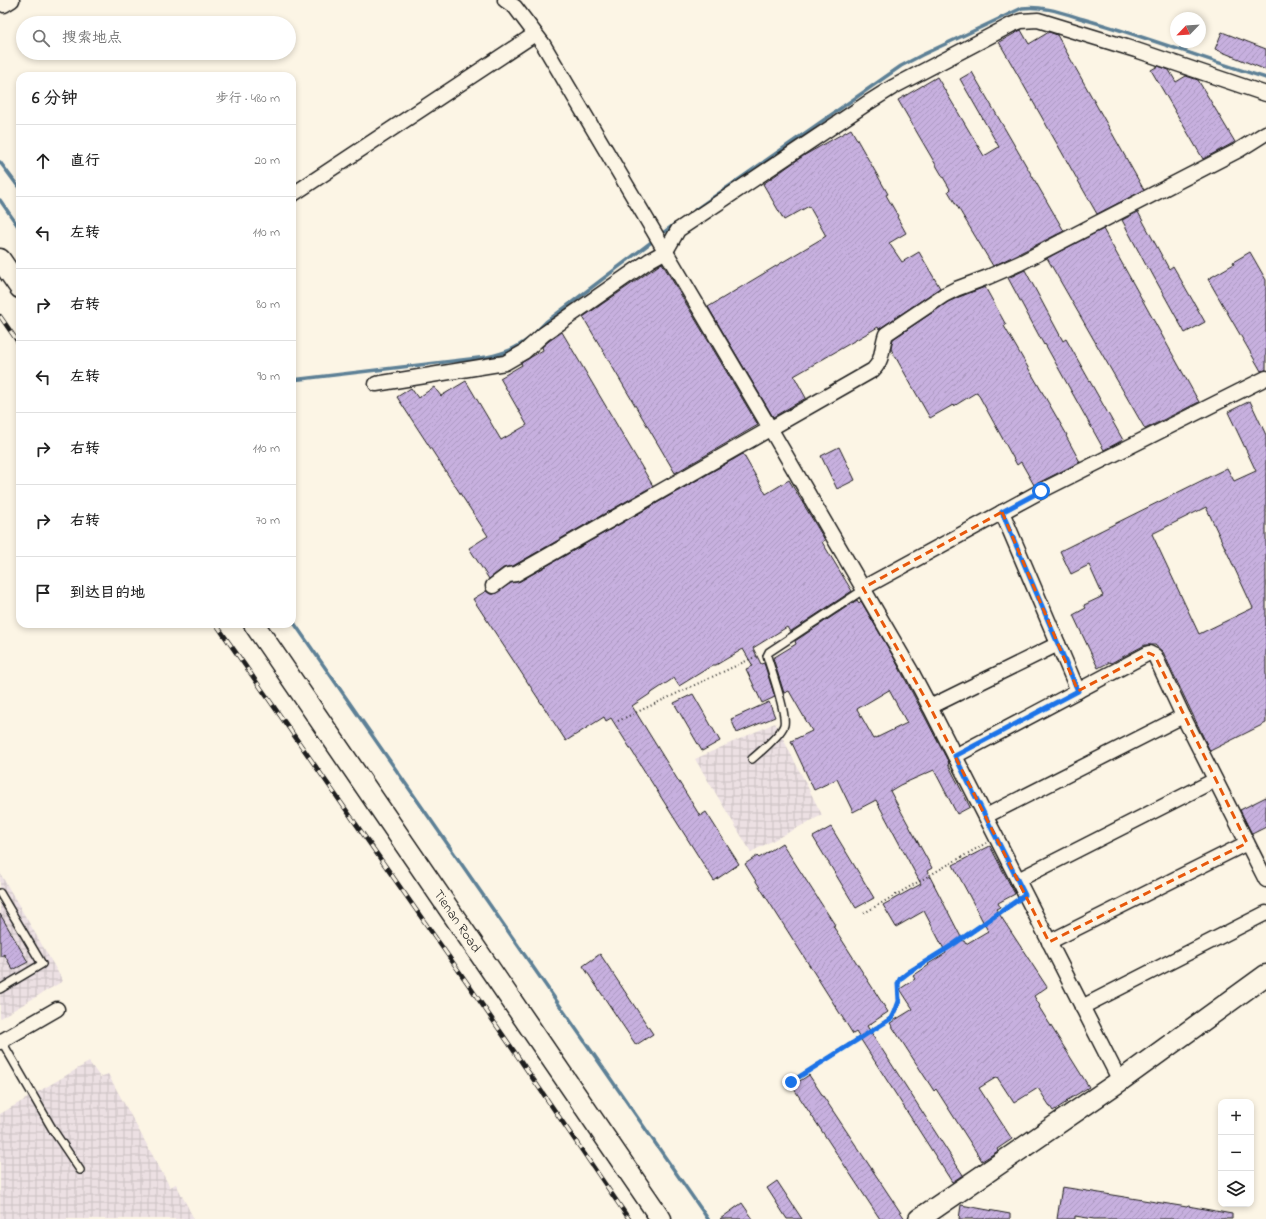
<!DOCTYPE html>
<html lang="zh">
<head>
<meta charset="utf-8">
<style>
	body { margin:0; font-family:"Indie Flower","LXGW WenKai TC",sans-serif; background:#f2f2f2; color:#222 }
	.controls { position:absolute; right:12px; bottom:12px; display:grid; overflow:hidden; border-radius:8px; box-shadow:0 2px 6px #0003 }
	.controls button { width:36px; height:36px; display:grid; place-items:center; padding:0; border:0; border-bottom:1px solid #e0e0e0; background:#fff; color:#222; font:20px sans-serif }
	.compass { position:absolute; left:1170px; top:12px; width:36px; height:36px; border-radius:50%; background:#fff; box-shadow:0 2px 6px #0003; rotate:245deg }
	.stop { position:absolute; width:12px; height:12px; margin:-9px; border:3px solid #1a73e8; border-radius:50%; background:#fff }
	.stop.end { background:#1a73e8; border-color:#fff; box-shadow:0 1px 4px #0008 }
	.list { margin:0; padding:0; list-style:none }
	h2 { display:flex; justify-content:space-between; align-items:center; height:52px; margin:0; padding:0 16px; font-size:17px }
	h2 small { font-size:13px; font-weight:400; color:#767676 }
	.list li { display:grid; grid-template-columns:26px 1fr auto; gap:12px; align-items:center; box-sizing:border-box; height:72px; padding:0 16px; border-top:1px solid #e0e0e0 }
	.list b { display:block; font-size:15px; white-space:nowrap }
	.list em { font-size:13px; font-style:normal; color:#767676 }
	.icon { flex:none; width:22px; height:22px; fill:none; stroke:currentColor; stroke-width:2; stroke-linecap:round; stroke-linejoin:round }
	.map { position:relative; flex:none; width:1266px; height:1219px; overflow:hidden }
	.search { position:absolute; background:#fff; box-shadow:0 2px 6px #0003; left:16px; top:16px; width:280px; height:44px; display:flex; align-items:center; gap:10px; box-sizing:border-box; padding:0 14px; border-radius:22px; color:#767676; font-size:15px }
	.panel { position:absolute; background:#fff; box-shadow:0 2px 6px #0003; left:16px; top:72px; width:280px; height:556px; border-radius:12px }
	.map>svg:first-child { display:block }
	.industrial { fill:url(#industrial-grid) }
	.lines { fill:none; stroke-linecap:round; stroke-linejoin:round }
	.stream { stroke:#5d8096; stroke-width:3.5 }
	.building { fill:url(#building-hatch); stroke:#1c1c1c; fill-rule:evenodd }
	.lane-casing { stroke:#1c1c1c; stroke-width:10 }
	.street-casing { stroke:#1c1c1c; stroke-width:17 }
	.secondary-casing { stroke:#1c1c1c; stroke-width:23 }
	.path { stroke:#1c1c1c; stroke-width:2; stroke-dasharray:1 3; stroke-linecap:butt }
	.lane { stroke:#fcf5e5; stroke-width:7 }
	.street { stroke:#fcf5e5; stroke-width:14 }
	.secondary { stroke:#fcf5e5; stroke-width:20 }
	.rail-casing { stroke:#1c1c1c; stroke-width:4.5 }
	.rail { stroke:#fcf5e5; stroke-width:3; stroke-dasharray:9; stroke-linecap:butt }
	.route { stroke:#1a73e8; stroke-width:5 }
	.marked { fill:none; stroke:#e8590c; stroke-width:3; stroke-dasharray:8 5; stroke-linejoin:round }
	.labels { text-anchor:middle; dominant-baseline:central; stroke-width:3; stroke-linejoin:round; paint-order:stroke }
	.street-label { font-size:14px; fill:#1c1c1c; stroke:#fcf5e5 }
</style>
</head>
<body>
<div class="map">
<svg width="1266" height="1219" viewBox="0 0 1266 1219">
	<defs>
		<pattern id="industrial-grid" width="8" height="8" patternUnits="userSpaceOnUse"><rect width="8" height="8" fill="#ece0e3"/><path d="M0 4h8M4 0v8" fill="none" stroke="#cac0c2"/></pattern>
		<pattern id="building-hatch" width="6" height="6" patternUnits="userSpaceOnUse"><rect width="6" height="6" fill="#c7b0df"/><path d="M-1 1l2-2M0 6l6-6M5 7l2-2" fill="none" stroke="#aa97bf"/></pattern>
	</defs>
	<rect width="100%" height="100%" fill="#fcf5e5"/>
	<filter id="ink" filterUnits="userSpaceOnUse"><feTurbulence type="fractalNoise" baseFrequency=".025" numOctaves="2"/><feDisplacementMap in="SourceGraphic" scale="8" xChannelSelector="R" yChannelSelector="G"/><feConvolveMatrix kernelMatrix="1 2 1 2 8 2 1 2 1" color-interpolation-filters="sRGB"/></filter>
	<g filter="url(#ink)">
		<g class="industrial">
			<path d="M775,723L822,815L751,852L695,759Z"/>
			<path d="M0,873L63,981L0,1018Z"/>
			<path d="M89,1062L100,1077L108,1074L170,1187L176,1184L194,1219H0V1114Z"/>
		</g>
		<g class="lines">
			<g class="stream">
				<path d="M0,162L20,189"/>
				<path d="M0,200L20,229"/>
				<path d="M695,210L901,66L922,55L1022,8C1045,5 1068,15 1090,21C1149,38 1207,60 1266,78"/>
				<path d="M659,236L675,224"/>
				<path d="M535,333L546,322L654,240"/>
				<path d="M292,380L487,357C506,353 515,349 530,338"/>
				<path d="M292,620L708,1219"/>
			</g>
		</g>
		<g class="building">
			<path d="M1021,30L1029,44L1049,32L1057,35L1144,190L1097,214L999,42Z"/>
			<path d="M1222,32L1266,49V70L1215,49Z"/>
			<path d="M1158,66L1169,70L1176,82L1186,76L1198,80L1235,142L1203,159L1151,70Z"/>
			<path d="M972,72L1064,231L1016,255L993,266L948,191L950,189L898,100L937,77L984,156L999,147L960,79Z"/>
			<path d="M851,129L888,194L886,195L898,216L897,217L906,233L889,243L902,262L919,252L940,288L879,329L878,327L794,376L806,398L773,417L708,307L826,236L809,206L784,220L763,184L803,156Z"/>
			<path d="M1138,212L1169,269L1173,266L1205,322L1185,333L1149,268L1148,269L1122,220Z"/>
			<path d="M1103,229L1199,402L1145,429L1047,258Z"/>
			<path d="M1250,252L1266,280V370L1261,371L1208,279L1234,264L1233,262Z"/>
			<path d="M662,263L758,425L675,473L583,317Z"/>
			<path d="M1025,270L1063,341L1066,339L1123,440L1104,450L1045,344L1044,345L1008,278Z"/>
			<path d="M985,287L1006,325L1004,326L1067,435L1066,436L1080,462L1034,485L1021,462L1017,465L977,392L954,406L953,405L930,418L891,349L893,339L948,302L959,297Z"/>
			<path d="M562,332L653,486L513,566L503,568L489,579L469,548L488,536L397,397L411,388L418,398L434,387L441,396L466,381L501,440L527,425L500,378L522,365L521,363L543,350L542,347L549,341Z"/>
			<path d="M1250,401L1266,435V723L1210,751L1163,652L1155,645H1145L1111,663L1110,662L1098,668L1073,615L1086,608L1084,605L1103,596L1089,565L1071,574L1060,551L1227,468L1234,481L1256,471L1228,412ZM1206,507L1253,608L1199,634L1152,534Z"/>
			<path d="M839,447L855,480L837,489L821,456Z"/>
			<path d="M743,454L766,494L789,480L825,540L822,542L852,591L790,632L787,627L753,648L761,664L764,663L775,697L762,703L746,669L753,666L743,649L716,665H713L679,686L674,678L632,706L700,816L706,812L739,864L714,881L611,718L606,721L604,717L566,741L473,599L486,591L490,594H494L511,583L520,581Z"/>
			<path d="M857,600L859,603L861,601L894,658L924,715L940,746L949,763L948,764L970,807L957,814L934,770L900,785L890,791L932,868L927,871L963,941H964L966,944L988,931L953,865L990,846L1015,894L998,903L1000,907L996,909L1047,987L1034,996L1040,1006L1039,1007L1089,1087L1066,1101L1067,1102L1053,1111L1038,1088L1014,1103L997,1077L979,1088L1012,1139L997,1149L998,1151L982,1161L936,1089L934,1091L890,1023L913,1009L900,989L915,979L913,976L929,965L928,964L946,953L924,911L896,927L883,905L921,884L876,800L853,812L837,779L814,790L791,741L812,731L789,691L784,693L773,658L796,644L795,641ZM889,690L907,723L874,739L857,709Z"/>
			<path d="M693,694L720,741L702,751L674,703Z"/>
			<path d="M769,702L775,717L737,733L731,719Z"/>
			<path d="M1266,797V827L1252,834L1240,810Z"/>
			<path d="M831,827L874,898L856,908L813,837Z"/>
			<path d="M782,843L835,925L833,926L888,1012L867,1026L963,1175L952,1182L856,1032L853,1034L745,864L757,856L759,858Z"/>
			<path d="M0,914L28,962L13,970L4,954L0,957Z"/>
			<path d="M600,954L653,1034L636,1045L583,966Z"/>
			<path d="M809,1075L905,1219H880L792,1086Z"/>
			<path d="M777,1181L802,1219H787L767,1188Z"/>
			<path d="M1062,1187L1187,1207L1188,1206L1232,1214V1219H1094L1075,1216V1219H1057Z"/>
			<path d="M742,1203L753,1219H720Z"/>
			<path d="M961,1205L1010,1214V1219H959Z"/>
		</g>
		<g class="lines">
			<g class="lane-casing">
				<g id="lane">
					<path d="M752,759C760,752 781,735 784,725C787,713 771,670 767,656L769,652L863,590"/>
					<path d="M0,893L42,964L0,989"/>
					<path d="M1,1040L53,1130L80,1170"/>
				</g>
			</g>
			<g class="street-casing">
				<g id="street">
					<path d="M0,0L4,5L12,0"/>
					<path d="M505,0L515,7L543,44L770,428L911,671L930,707L1120,1081"/>
					<path d="M292,195L535,34"/>
					<path d="M376,384L505,363L524,352L544,334L650,260L666,251L678,230L866,104L893,87L1011,25L1021,21L1038,20L1136,50L1266,94"/>
					<path d="M1002,512L1078,691"/>
					<path d="M493,586L508,575L516,574L873,370C884,359 881,347 886,334L944,295L956,289L988,277L1020,263L1239,150L1266,133"/>
					<path d="M863,588L1041,491L1266,378"/>
					<path d="M930,707L1058,644"/>
					<path d="M955,756L1149,653L1155,656L1184,718L1266,880"/>
					<path d="M986,816L1183,716"/>
					<path d="M1018,880L1215,780"/>
					<path d="M1049,942L1247,843"/>
					<path d="M1082,1007L1266,913"/>
					<path d="M0,1042L57,1009"/>
				</g>
			</g>
			<g class="secondary-casing">
				<g id="secondary">
					<path d="M0,259L20,288"/>
					<path id="s1" d="M254,624L661,1219"/>
					<path d="M919,1219L1120,1081L1266,975"/>
				</g>
			</g>
			<g class="path">
				<path d="M618,721L759,655"/>
				<path d="M864,913L986,843"/>
				<path d="M791,1082L892,1017L895,1012L899,1001L898,984L900,979L909,972L951,946L1015,903"/>
			</g>
			<use href="#lane" class="lane"/>
			<use href="#street" class="street"/>
			<use href="#secondary" class="secondary"/>
			<g class="rail-casing">
				<g id="rail">
					<path d="M0,316L20,345"/>
					<path d="M216,624L468,984L629,1219"/>
				</g>
			</g>
			<use href="#rail" class="rail"/>
		</g>
	</g>
	<g class="lines" filter="url(#ink)">
		<path class="route" d="M791,1082L892,1018L895,1012L899,1001L898,984L900,979L909,972L951,946L1025,895L955,756L1078,691L1002,512L1041,491"/>
	</g>
	<path class="marked" d="M1002,512L1078,691L1149,653L1155,656L1247,843L1049,942L930,707L863,588Z"/>
	<g class="labels">
		<g class="street-label">
			<text stroke="none"><textPath href="#s1" startOffset="360">Tienan Road</textPath></text>
		</g>
	</g>
</svg>
<div class="controls">
<button>+</button>
<button>−</button>
<button><svg class="icon" aria-label="layers" viewBox="0 0 24 24"><path d="M12 4l9 5-9 5-9-5zM3 14l9 5 9-5"/></svg></button>
</div>
<svg class="compass" viewBox="-18 -18 36 36"><path d="M0-13l5 13h-10z" fill="#e53935"/><path d="M0 13l5-13h-10z" fill="#767676"/></svg>
<div class="stop" style="left:1041px;top:491px"></div>
<div class="stop end" style="left:791px;top:1082px"></div>
<div class="search"><svg class="icon" aria-label="search" viewBox="0 0 24 24"><circle cx="10" cy="10" r="6"/><path d="M15 15l6 6"/></svg>搜索地点</div>
<section class="panel">
<h2>6 分钟<small>步行 · 480 m</small></h2>
<ul class="list">
<li><svg class="icon" aria-label="ahead" viewBox="0 0 24 24"><path d="M12 20V5M6 11l6-6 6 6"/></svg><div><b>直行</b></div><em>20 m</em></li>
<li><svg class="icon" aria-label="left" viewBox="0 0 24 24"><path d="M17 20v-9H6M10 6l-5 5 5 5"/></svg><div><b>左转</b></div><em>110 m</em></li>
<li><svg class="icon" aria-label="right" viewBox="0 0 24 24"><path d="M7 20v-9h11M14 6l5 5-5 5"/></svg><div><b>右转</b></div><em>80 m</em></li>
<li><svg class="icon" aria-label="left" viewBox="0 0 24 24"><path d="M17 20v-9H6M10 6l-5 5 5 5"/></svg><div><b>左转</b></div><em>90 m</em></li>
<li><svg class="icon" aria-label="right" viewBox="0 0 24 24"><path d="M7 20v-9h11M14 6l5 5-5 5"/></svg><div><b>右转</b></div><em>110 m</em></li>
<li><svg class="icon" aria-label="right" viewBox="0 0 24 24"><path d="M7 20v-9h11M14 6l5 5-5 5"/></svg><div><b>右转</b></div><em>70 m</em></li>
<li><svg class="icon" aria-label="arrive" viewBox="0 0 24 24"><path d="M6 21V4h12l-3 4 3 4H6"/></svg><div><b>到达目的地</b></div></li>
</ul>
</section>
</div>
</body>
</html>
